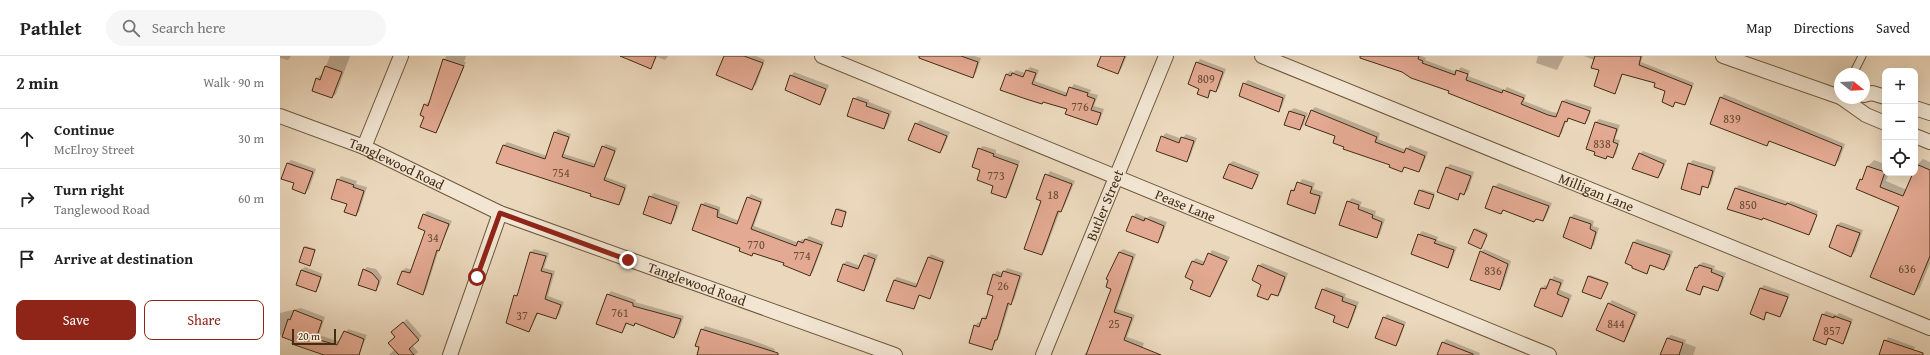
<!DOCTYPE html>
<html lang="en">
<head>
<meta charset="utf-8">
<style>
	body { margin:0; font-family:"Gentium Book Plus",serif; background:#f6f6f6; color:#222 }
	.controls { position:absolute; right:12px; top:12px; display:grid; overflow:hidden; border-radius:8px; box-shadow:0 4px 16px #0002 }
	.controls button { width:36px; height:36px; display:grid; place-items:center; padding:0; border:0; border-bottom:1px solid #e0e0e0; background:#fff; color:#222; font:20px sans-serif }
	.compass { position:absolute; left:1554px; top:12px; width:36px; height:36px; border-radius:50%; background:#fff; box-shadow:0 4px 16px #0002; rotate:108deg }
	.scale { position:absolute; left:12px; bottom:10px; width:44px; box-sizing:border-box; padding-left:4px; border:2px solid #432d14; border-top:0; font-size:11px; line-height:14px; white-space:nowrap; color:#432d14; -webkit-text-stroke:3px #f2e6d3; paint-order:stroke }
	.stop { position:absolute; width:12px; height:12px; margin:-9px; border:3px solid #8f2418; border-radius:50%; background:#fff }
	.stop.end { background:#8f2418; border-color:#fff; box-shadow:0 1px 4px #0008 }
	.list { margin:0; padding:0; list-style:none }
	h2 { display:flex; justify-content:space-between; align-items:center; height:52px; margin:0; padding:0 16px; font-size:17px }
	h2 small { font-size:13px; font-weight:400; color:#767676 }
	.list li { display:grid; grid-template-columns:26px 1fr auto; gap:12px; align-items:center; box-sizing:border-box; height:60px; padding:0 16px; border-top:1px solid #e0e0e0 }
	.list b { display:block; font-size:15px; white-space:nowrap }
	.list p { margin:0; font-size:13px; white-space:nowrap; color:#767676 }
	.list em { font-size:13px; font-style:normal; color:#767676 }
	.actions { display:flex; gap:8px; padding:12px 16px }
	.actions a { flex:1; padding:9px 0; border:1px solid #8f2418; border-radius:8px; text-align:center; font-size:14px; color:#8f2418 }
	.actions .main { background:#8f2418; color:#fff }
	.icon { flex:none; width:22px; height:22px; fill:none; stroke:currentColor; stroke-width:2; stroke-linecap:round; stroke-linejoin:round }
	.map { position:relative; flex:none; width:1650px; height:299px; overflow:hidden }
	header { display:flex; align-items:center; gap:24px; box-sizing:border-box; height:56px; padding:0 20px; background:#fff; border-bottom:1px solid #e0e0e0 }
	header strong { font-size:19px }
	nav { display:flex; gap:22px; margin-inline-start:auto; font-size:14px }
	.search { width:280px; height:36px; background:#f6f6f6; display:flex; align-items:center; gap:10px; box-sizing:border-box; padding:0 14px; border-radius:22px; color:#767676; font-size:15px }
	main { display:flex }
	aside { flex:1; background:#fff }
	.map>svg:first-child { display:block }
	.shadow { fill:#0003 }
	.building { fill:#e3a992; stroke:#432d14 }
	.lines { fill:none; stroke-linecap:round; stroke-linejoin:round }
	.service-casing { stroke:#6d583e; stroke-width:9 }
	.minor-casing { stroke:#6d583e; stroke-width:16 }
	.service { stroke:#f2e6d3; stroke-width:7 }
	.minor { stroke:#f2e6d3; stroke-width:14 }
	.route { stroke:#8f2418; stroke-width:5 }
	.labels { text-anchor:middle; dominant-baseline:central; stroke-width:3; stroke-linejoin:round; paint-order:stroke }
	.number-label { font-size:12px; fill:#6b4c34 }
	.street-label { font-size:14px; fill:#432d14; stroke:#f2e6d3 }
</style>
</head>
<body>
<header>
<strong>Pathlet</strong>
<div class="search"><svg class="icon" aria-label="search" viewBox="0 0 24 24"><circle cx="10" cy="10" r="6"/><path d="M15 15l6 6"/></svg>Search here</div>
<nav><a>Map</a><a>Directions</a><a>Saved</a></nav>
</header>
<main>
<aside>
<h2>2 min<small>Walk · 90 m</small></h2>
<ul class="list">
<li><svg class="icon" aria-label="ahead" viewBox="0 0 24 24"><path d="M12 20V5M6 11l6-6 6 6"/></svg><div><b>Continue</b><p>McElroy Street</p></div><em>30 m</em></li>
<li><svg class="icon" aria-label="right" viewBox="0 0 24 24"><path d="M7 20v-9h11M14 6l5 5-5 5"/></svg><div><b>Turn right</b><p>Tanglewood Road</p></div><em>60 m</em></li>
<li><svg class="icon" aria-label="arrive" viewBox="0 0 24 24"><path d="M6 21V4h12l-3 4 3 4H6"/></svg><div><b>Arrive at destination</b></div></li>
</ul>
<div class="actions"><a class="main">Save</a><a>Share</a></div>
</aside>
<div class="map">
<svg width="1650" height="299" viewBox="0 0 1650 299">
	<rect width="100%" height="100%" fill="#ebd8bc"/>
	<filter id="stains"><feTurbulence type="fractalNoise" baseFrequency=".005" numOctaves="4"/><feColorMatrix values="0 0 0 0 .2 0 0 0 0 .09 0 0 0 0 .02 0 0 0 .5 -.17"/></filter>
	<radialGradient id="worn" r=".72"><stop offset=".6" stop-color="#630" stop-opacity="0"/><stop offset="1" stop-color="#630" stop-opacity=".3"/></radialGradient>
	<g class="shadow">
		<path d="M0,0H11L8,4L0,2Z"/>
		<path d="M50,0H70L56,38L52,41L37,23L40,19L42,20Z"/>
		<path d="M166,0H186L184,6H186L159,72L155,76L145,60V49L149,45L151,46Z"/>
		<path d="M359,0H388L385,4L377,1L371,12Z"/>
		<path d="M445,0H476L485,4L476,29L472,32Z"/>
		<path d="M659,0H694L701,2L696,17L693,21Z"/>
		<path d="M822,0H847L841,13L838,17Z"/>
		<path d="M1084,0H1142L1146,2L1145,4L1177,16L1181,11L1190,15L1188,20L1225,34L1227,31L1246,39L1244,45L1272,56L1278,57L1282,46L1286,43L1312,51L1308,64L1305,67L1290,62L1286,65L1282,77L1279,80Z"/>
		<path d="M1258,0H1284L1277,14L1256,7Z"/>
		<path d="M1304,0H1363L1361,6L1414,27L1407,45L1405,48L1396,45L1393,49L1386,35L1377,27L1343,17L1337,34L1334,37L1314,4Z"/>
		<path d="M920,3L946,13L939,32L936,35L932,34L928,40L920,32L917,7Z"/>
		<path d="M750,11L759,14L755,25L788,37L794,28L811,34L810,37L818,39L814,50L824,53L820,64L817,68L788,53L721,33L727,18L730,15L734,16L736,14L745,17Z"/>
		<path d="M514,16L549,29L543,44L540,48L511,20Z"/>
		<path d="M968,24L1006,39L1002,51L998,54L964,28Z"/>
		<path d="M1444,38L1565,88L1559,105L1555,108L1490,85L1487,89L1441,42Z"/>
		<path d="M578,40L589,44V46L612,55L607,69L604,72L574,43Z"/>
		<path d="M1035,51L1100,77L1098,83L1126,94L1130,89L1148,96L1142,111L1139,115L1125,111L1121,114L1111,108L1065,90L1031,55Z"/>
		<path d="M1014,52L1028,57L1023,70L1020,73L1005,68L1010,55Z"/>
		<path d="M1319,63L1340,69L1335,83L1340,84L1336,98L1333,101L1328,100L1326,102L1307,92L1316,66Z"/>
		<path d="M640,64L670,76L663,93L660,96L636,68Z"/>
		<path d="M278,73L291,78L284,98L316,108L323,91L326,88L337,92L326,121L347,129L342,145L339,148L312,137L218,106L224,89L227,86L267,100L275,76Z"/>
		<path d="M886,77L902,83L906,78L917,82L910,101L906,105L882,81Z"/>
		<path d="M703,90L716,94V97L740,105L729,138L726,141L702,114L699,93Z"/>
		<path d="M1363,95L1387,104L1381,118L1378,121L1360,98Z"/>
		<path d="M1643,103L1650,106V207L1640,232L1634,238L1620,150L1581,124L1585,120L1588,110L1594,104L1605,108V117H1609L1606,125L1627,134L1637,109Z"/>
		<path d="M11,104L36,113L29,133L25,137L15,127L2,122L8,107Z"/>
		<path d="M1413,104L1436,111L1431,128L1428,131L1424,130L1420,138L1409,108Z"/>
		<path d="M953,105L980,116L975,129L972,132L949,108Z"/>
		<path d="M1170,108L1194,116L1188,134L1184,138L1182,137L1177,143L1158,136L1167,111Z"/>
		<path d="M770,115L795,125L784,151L780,155L765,195L762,198V145L760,132Z"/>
		<path d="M61,120L77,125L76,128L87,131L79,156L75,159L58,124Z"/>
		<path d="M1022,123L1035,127L1033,133L1043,136L1038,153L1034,157L1008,147L1012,134L1017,131Z"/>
		<path d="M1219,127L1272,147L1266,161L1263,164L1257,162L1254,165L1224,154L1221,157L1206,152L1215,130Z"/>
		<path d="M1459,129L1509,146L1511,145L1538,155L1532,175L1529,178L1484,161L1482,163L1449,152L1456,132Z"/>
		<path d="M1142,133L1155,137L1149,152L1136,147Z"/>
		<path d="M374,137L400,146L394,164L390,167L370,141Z"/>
		<path d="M471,138L483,143L474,170L519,187L522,183L525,184L529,180L544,186L533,216L530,219L505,206L475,196L472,198L461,191L422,149L425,146L440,151V157L459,165L468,142Z"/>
		<path d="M1072,142L1082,146L1080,150L1096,155L1095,159L1105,163L1100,178L1096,181L1068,146Z"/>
		<path d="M558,152L567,155L562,170L557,153Z"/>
		<path d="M147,155L172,165L159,193L146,234L143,237L122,215L126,212L132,214L146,174L144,159Z"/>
		<path d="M856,157L867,162L870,160L887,166L881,182L877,185L853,161Z"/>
		<path d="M1294,158L1314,165L1313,170L1319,172L1314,189L1310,192L1284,181L1291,161Z"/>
		<path d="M1561,166L1583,174L1575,196L1571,200L1556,194L1557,169Z"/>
		<path d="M1196,172L1208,177L1201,192L1195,174Z"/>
		<path d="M1142,175L1158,181L1157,184L1177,191L1171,207L1168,211L1139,179Z"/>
		<path d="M1357,183L1393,195L1388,210L1384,213L1371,209L1366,216L1346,207L1354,186Z"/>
		<path d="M26,190L36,193L30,208L25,191Z"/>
		<path d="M254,193L269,197L264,212L275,215L268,240L284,246L279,259L275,262L259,256L249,275L235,240L239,237L251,196Z"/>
		<path d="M843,193L856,198L837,253L855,259L847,281L864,287L860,299H804L808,294L832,232L828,223L839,196Z"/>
		<path d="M1204,193L1231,205L1223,230L1219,233L1201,196Z"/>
		<path d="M932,194L950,201L933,237L930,240L915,224L913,205L916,202L925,206Z"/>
		<path d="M588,196L598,199L587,230L584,233L563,208L567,205L580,210Z"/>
		<path d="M651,198L665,204L652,239L649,241L640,238L634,252L614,224L617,221L638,228L649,201Z"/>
		<path d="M1423,206L1435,210L1434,213L1446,217L1441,231L1437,234L1425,230L1420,238L1408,234L1416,211Z"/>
		<path d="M982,207L1008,217L1001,236L997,239L993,237L988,243L982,229L979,210Z"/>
		<path d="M25,211L43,218L39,231L35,235L17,229L21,214Z"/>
		<path d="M87,211L96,213L102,221L99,230L96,234L84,214Z"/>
		<path d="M727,212L743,217L734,244L730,247L720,279L712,293L695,270L698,266L701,267L703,262L706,259H708L715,240L714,219L717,215L723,217Z"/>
		<path d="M1310,219L1328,226L1321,242L1303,235Z"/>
		<path d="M1274,220L1284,224L1280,234L1292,239L1285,256L1282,260L1255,249L1262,232L1265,229L1268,230Z"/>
		<path d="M1484,229L1510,238L1503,257L1500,260L1488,256L1483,262L1471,258L1481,232Z"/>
		<path d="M1046,231L1066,238L1065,241L1079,246L1071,267L1068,270L1056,260L1043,234Z"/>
		<path d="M331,235L356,244L355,246L404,260L398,278L394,281L356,267L354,268L348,266L342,276L328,239Z"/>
		<path d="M1332,244L1358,256L1347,281L1344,285L1329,248Z"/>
		<path d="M21,252L45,261L39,279L60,286L68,273L87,279L79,299H53L0,279V257Z"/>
		<path d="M1546,255L1557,259L1559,257L1573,263L1566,283L1562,286L1550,282L1546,287L1543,259Z"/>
		<path d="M1107,258L1126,266L1119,285L1116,289L1104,262Z"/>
		<path d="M127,263L142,280L132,289L138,296L135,299H109L115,293L116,273Z"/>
		<path d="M425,270L469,283L495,293L493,299H418L422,274Z"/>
		<path d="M1391,279L1406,284L1405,287L1416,291L1413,299H1382L1387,282Z"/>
		<path d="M1608,281L1635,291L1632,299H1599Z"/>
		<path d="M1166,283L1200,297L1199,299H1158L1163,287Z"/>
	</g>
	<g class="building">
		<path d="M340,0H376L371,13Z"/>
		<path d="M444,0H464L483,7L472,34L436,19Z"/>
		<path d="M639,0H681L698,6L693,22L639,2Z"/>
		<path d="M821,0H845L838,18L817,10Z"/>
		<path d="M1080,0H1139L1138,3L1143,5L1142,7L1175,19L1176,14L1188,18L1186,24L1222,37L1223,34L1244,42L1241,48L1268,59L1276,61L1282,45L1310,55L1305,68L1288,62L1287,66L1285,65L1279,81L1168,37L1169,35L1131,22L1122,16L1080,2Z"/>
		<path d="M1315,0H1361L1359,9L1412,30L1405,49L1395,46L1393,51L1382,46L1385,35L1374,31L1375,27L1342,18L1335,38L1314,30L1319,14L1311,12Z"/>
		<path d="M163,3L184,10L156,77L140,71L144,61L140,59L144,48L148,50Z"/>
		<path d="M916,6L943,16L936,36L930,34L928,42L917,38L919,33L908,28Z"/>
		<path d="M45,10L62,16L52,42L32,35L36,22L40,24Z"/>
		<path d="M746,14L756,17L752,28L786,40L789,31L808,37L807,40L815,43L811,54L821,57L817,69L785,58L787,53L763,46L762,48L746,43L720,34L726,18L731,20L732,17L743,21Z"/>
		<path d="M510,19L546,33L540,49L505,34Z"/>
		<path d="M963,27L1003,42L999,56L959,40Z"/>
		<path d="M1440,41L1562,91L1555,110L1489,85L1487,90L1430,68Z"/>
		<path d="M573,42L587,47L586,50L609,58L604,73L567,60Z"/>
		<path d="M1031,54L1097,81L1095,86L1124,97L1126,92L1145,100L1139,116L1124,111L1122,116L1109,111L1110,109L1063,93L1064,91L1053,87L1055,80L1025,69Z"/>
		<path d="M1009,55L1025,60L1020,74L1004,69Z"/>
		<path d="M1315,66L1337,73L1333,86L1338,88L1333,102L1327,100L1326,103L1314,99L1315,96L1306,93Z"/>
		<path d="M635,67L667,80L660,97L628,84Z"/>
		<path d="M274,76L289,81L282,101L314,111L322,90L335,95L324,124L345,132L339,149L310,140L311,138L216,107L223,89L265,103Z"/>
		<path d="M881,80L899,87L901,81L914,85L907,106L876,95Z"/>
		<path d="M698,92L714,98L713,100L738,109L726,142L711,137L713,130L697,124L700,114L692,111Z"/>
		<path d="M1359,97L1384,108L1378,122L1352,113Z"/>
		<path d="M7,107L33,116L25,138L12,133L14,127L1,123Z"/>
		<path d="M1408,107L1433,115L1428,132L1422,130L1420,139L1401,133Z"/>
		<path d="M949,108L978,119L972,133L943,122Z"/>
		<path d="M1636,108L1650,114V200L1634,239L1590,221L1619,151L1576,133L1580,123L1582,124L1587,110L1605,116L1600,131L1623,140L1633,117H1635Z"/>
		<path d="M1166,111L1191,120L1184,139L1180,137L1178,144L1157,136Z"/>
		<path d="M765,118L792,128L781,156L778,155L762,199L744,193L761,145L756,143Z"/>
		<path d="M57,123L74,129L73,131L84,135L76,160L64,156L67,148L51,143Z"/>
		<path d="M1017,126L1032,131L1030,137L1040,140L1035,158L1007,148L1011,134L1014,135Z"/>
		<path d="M1213,130L1269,150L1263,165L1256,163L1254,166L1223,154L1221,158L1205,152Z"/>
		<path d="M1455,132L1506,149L1507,147L1537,159L1529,179L1483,162L1482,164L1447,153Z"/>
		<path d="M1139,134L1154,139L1149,153L1134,148Z"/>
		<path d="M369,140L397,150L391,168L363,158Z"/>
		<path d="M467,141L481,146L471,173L516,190L518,185L523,187L525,183L542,189L530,220L503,209L504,207L473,197L472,200L459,195L460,192L412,174L421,148L438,154L437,161L457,168Z"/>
		<path d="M1067,145L1079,149L1078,153L1093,159L1092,162L1102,166L1097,182L1059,169Z"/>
		<path d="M556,153L566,156L562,171L551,168Z"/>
		<path d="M143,158L169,168L159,195L157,194L143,239L117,228L122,215L130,217L145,175L138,172Z"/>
		<path d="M852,160L864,165L865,162L884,170L878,187L846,175Z"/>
		<path d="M1290,161L1311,168L1310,173L1316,176L1311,193L1283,181Z"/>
		<path d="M1557,169L1580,177L1571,201L1549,191Z"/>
		<path d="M1194,173L1207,179L1201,193L1188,187Z"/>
		<path d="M1138,178L1156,184L1154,187L1174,194L1168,212L1131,198Z"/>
		<path d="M1353,186L1390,199L1384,214L1370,209L1367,218L1352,212V210L1345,207Z"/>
		<path d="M24,191L35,194L30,210L19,206Z"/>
		<path d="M1200,195L1228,208L1220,234L1190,224Z"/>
		<path d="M250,196L266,200L261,215L272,218L265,243L281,249L276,263L257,257L249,276L226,267L234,239L237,240Z"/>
		<path d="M839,196L853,201L834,256L852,262L844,284L881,299H806L831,233L826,231L828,224L826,223Z"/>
		<path d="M928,197L947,205L930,241L910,233L913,225L905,221L912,205L923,209Z"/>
		<path d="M584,199L595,203L584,235L557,225L563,208L578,213Z"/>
		<path d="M648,201L663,206L650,243L639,239L634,253L606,245L614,224L636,231Z"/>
		<path d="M978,209L1005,221L998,240L991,238L988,244L977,240L981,229L972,224Z"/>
		<path d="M1419,209L1432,213L1431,216L1443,221L1438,235L1423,230L1420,239L1406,234L1415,211L1417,212Z"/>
		<path d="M83,213L92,217L99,225L96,235L78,229Z"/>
		<path d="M21,214L41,221L36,236L16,229Z"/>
		<path d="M723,215L740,220L731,249L728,247L717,284H715L712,294L689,287L694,269L699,271L702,262L706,263L713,240L707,238L713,218L721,221Z"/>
		<path d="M1308,220L1328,227L1321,243L1302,236Z"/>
		<path d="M1270,223L1281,227L1277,238L1289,243L1282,261L1254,250L1261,232L1266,233Z"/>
		<path d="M1480,232L1508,241L1500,261L1486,256L1484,264L1470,258Z"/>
		<path d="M1042,233L1063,241L1062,245L1076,250L1068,272L1053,266L1055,260L1035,252Z"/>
		<path d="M327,238L353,247V250L401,263L394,282L355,267L354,270L346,267L342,277L316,268Z"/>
		<path d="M1328,247L1355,259L1344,286L1316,274Z"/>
		<path d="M14,254L42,265L36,283L57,289L64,275L84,283L79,299H44L12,288L13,285L2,281L8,263L10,264Z"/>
		<path d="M1542,258L1554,262V260L1571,266L1563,288L1548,282L1546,289L1533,284Z"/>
		<path d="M1103,261L1124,269L1116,290L1095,282Z"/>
		<path d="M123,266L139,284L129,293L134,299H119L108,287L115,281L111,276Z"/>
		<path d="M421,273L498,297V299H417L419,291L415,290Z"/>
		<path d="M1387,282L1403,287L1399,299H1380Z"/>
		<path d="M1604,284L1643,297V299H1599Z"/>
		<path d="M1162,286L1193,298V299H1157Z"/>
	</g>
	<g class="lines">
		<g class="service-casing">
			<path id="service" d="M1573,18L1582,0"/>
		</g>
		<g class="minor-casing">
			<g id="minor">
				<path id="s1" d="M542,0L1269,299"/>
				<path id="s2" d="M982,0L1650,272"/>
				<path d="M1443,0L1560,41"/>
				<path d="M1584,39L1592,37L1605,41"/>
				<path d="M1562,42L1586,59L1605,67"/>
				<path d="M1635,52L1650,57"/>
				<path id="s3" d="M0,60L84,91L220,157L615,299"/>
				<path d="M1635,80L1650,86"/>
				<path d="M84,91L121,0"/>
				<path d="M170,299L220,157"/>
				<path id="s4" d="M763,299L886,0"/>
			</g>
		</g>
		<use href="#service" class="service"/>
		<use href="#minor" class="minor"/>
	</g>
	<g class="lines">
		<path class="route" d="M197,221L220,157L348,204"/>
	</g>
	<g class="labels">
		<g class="number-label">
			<text x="926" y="22">809</text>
			<text x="800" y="50">776</text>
			<text x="1452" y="62">839</text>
			<text x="1322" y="87">838</text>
			<text x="281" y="116">754</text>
			<text x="716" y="119">773</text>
			<text x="773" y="138">18</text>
			<text x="1468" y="148">850</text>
			<text x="153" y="181">34</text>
			<text x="476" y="188">770</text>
			<text x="522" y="199">774</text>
			<text x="1627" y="212">636</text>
			<text x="1213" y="214">836</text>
			<text x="723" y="229">26</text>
			<text x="340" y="256">761</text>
			<text x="242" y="259">37</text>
			<text x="834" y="267">25</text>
			<text x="1336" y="267">844</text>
			<text x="1552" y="274">857</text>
		</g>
		<g class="street-label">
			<text stroke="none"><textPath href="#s3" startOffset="126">Tanglewood Road</textPath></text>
			<text stroke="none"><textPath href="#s2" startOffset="361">Milligan Lane</textPath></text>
			<text stroke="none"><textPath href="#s4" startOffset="162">Butler Street</textPath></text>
			<text stroke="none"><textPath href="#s1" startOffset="393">Pease Lane</textPath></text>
			<text stroke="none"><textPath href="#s3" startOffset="450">Tanglewood Road</textPath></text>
		</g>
	</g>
	<rect width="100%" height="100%" filter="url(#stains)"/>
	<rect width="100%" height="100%" fill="url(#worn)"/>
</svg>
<div class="controls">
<button>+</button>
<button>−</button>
<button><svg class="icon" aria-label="locate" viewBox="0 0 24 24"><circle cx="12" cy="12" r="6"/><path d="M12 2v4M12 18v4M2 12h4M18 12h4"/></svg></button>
</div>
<svg class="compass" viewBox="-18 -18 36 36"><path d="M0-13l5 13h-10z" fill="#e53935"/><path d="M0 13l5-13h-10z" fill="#767676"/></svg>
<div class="scale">20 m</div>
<div class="stop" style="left:197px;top:221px"></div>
<div class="stop end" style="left:348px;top:204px"></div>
</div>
</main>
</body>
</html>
